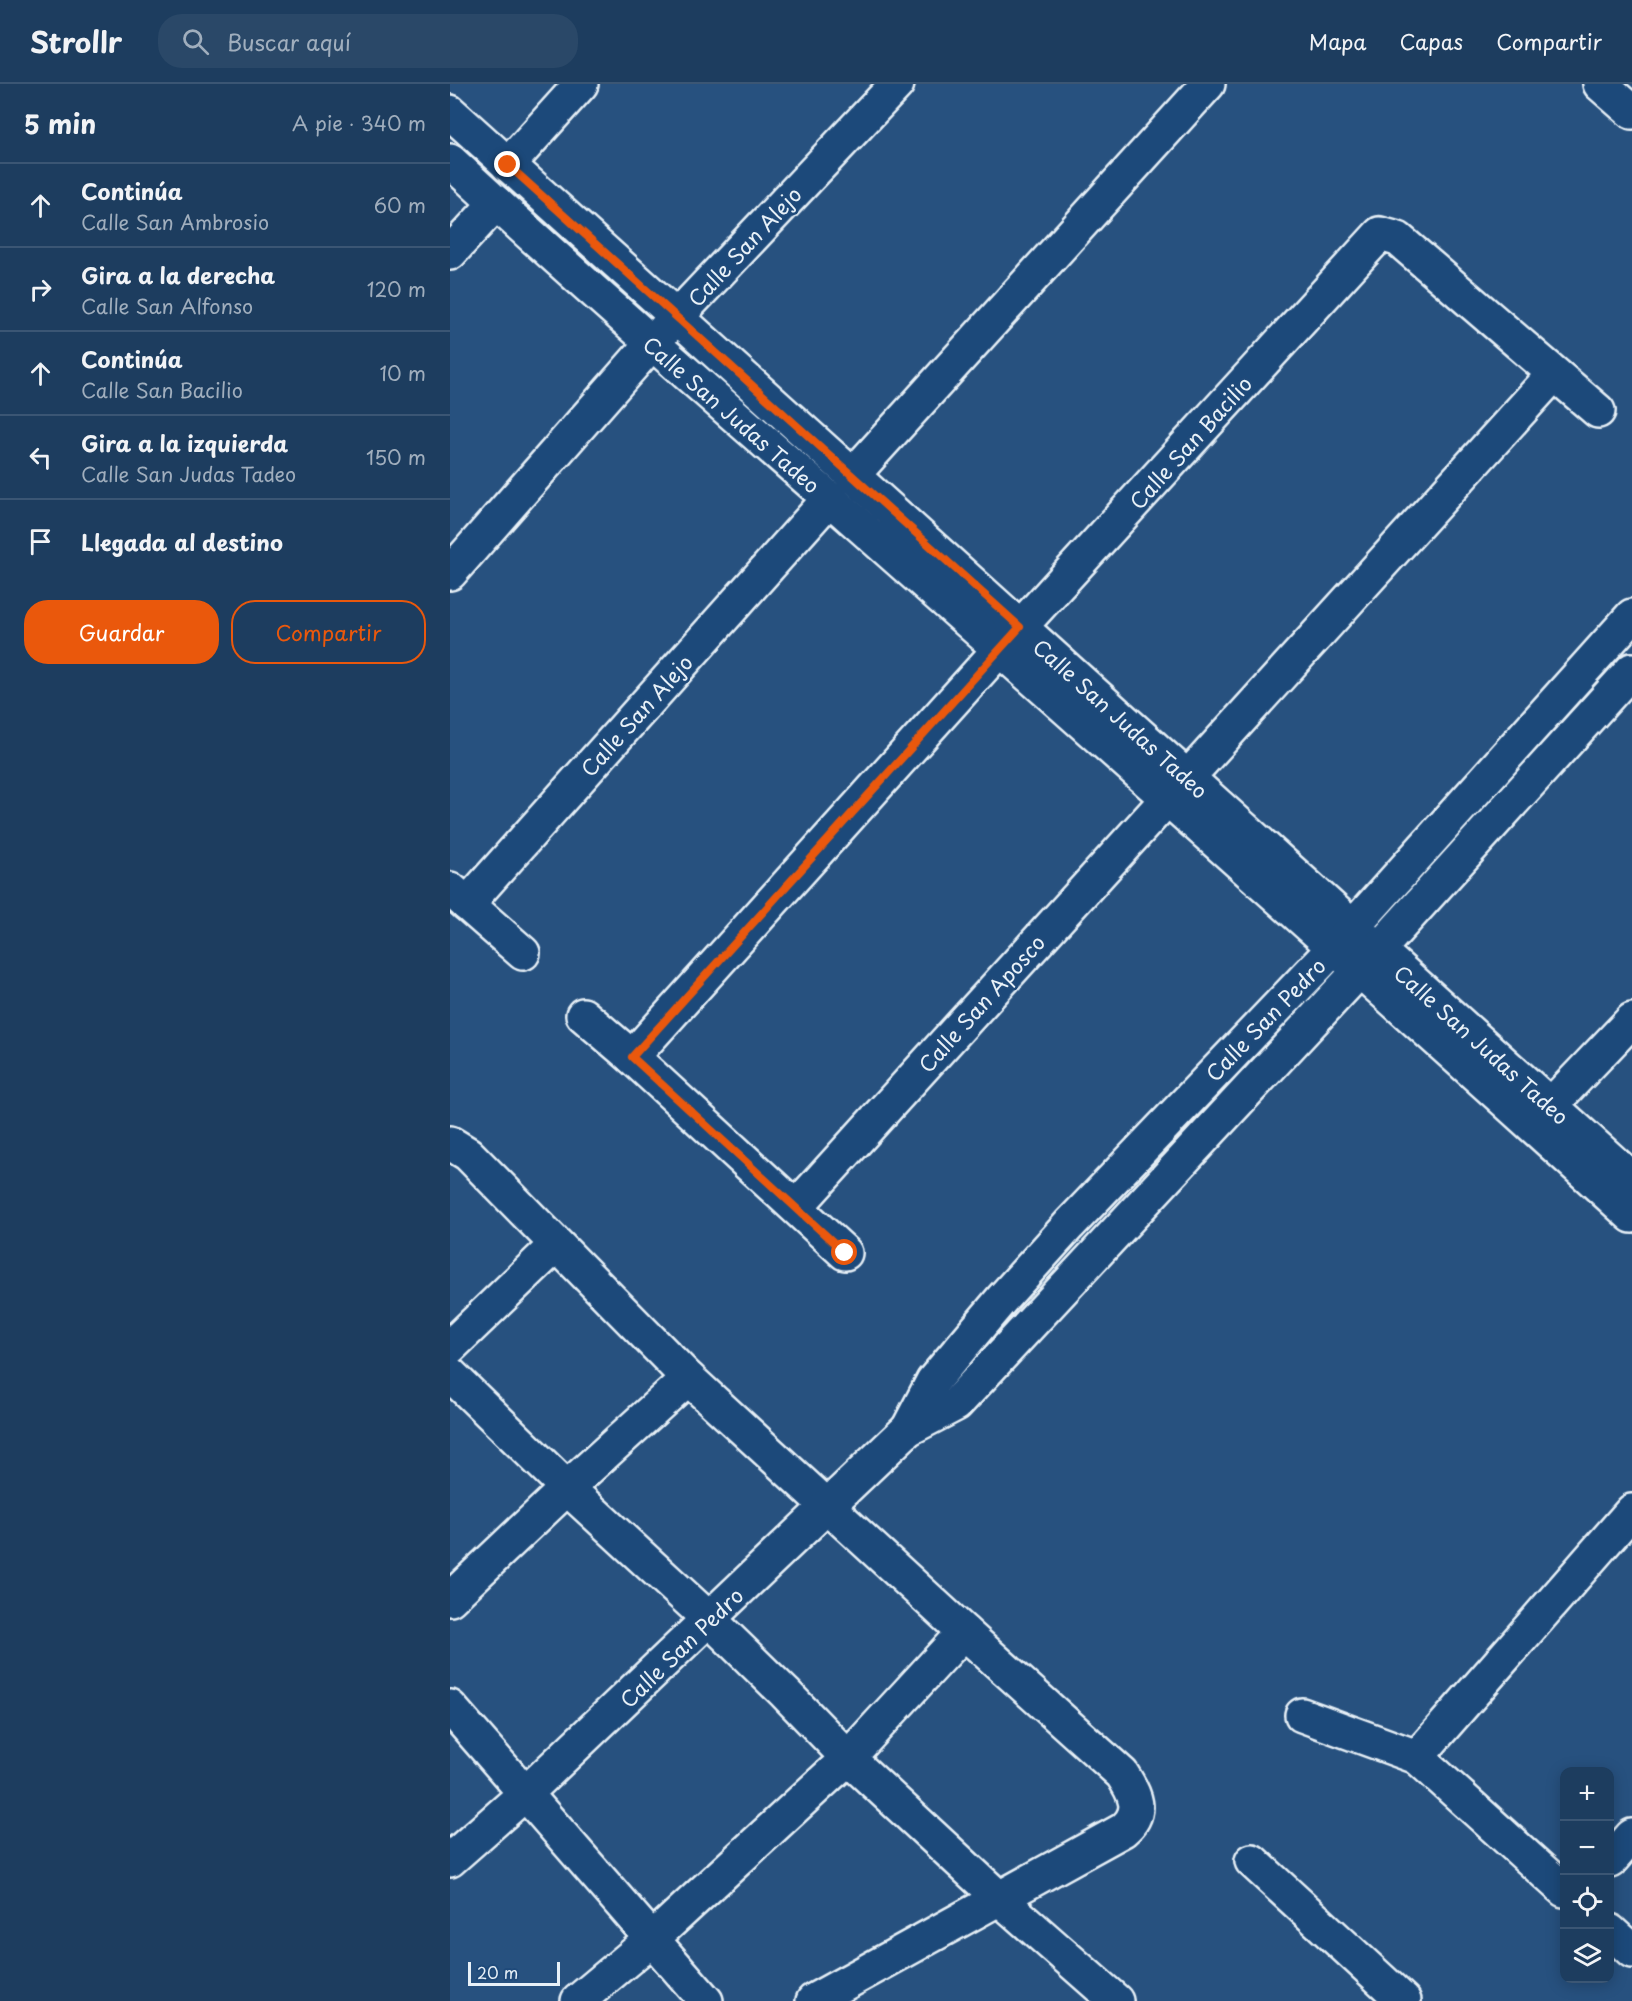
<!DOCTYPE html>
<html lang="es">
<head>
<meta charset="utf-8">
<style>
	body { margin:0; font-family:"Playpen Sans",sans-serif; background:#2a4868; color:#f1f3f6 }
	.controls { position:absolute; right:18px; bottom:18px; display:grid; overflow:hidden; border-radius:12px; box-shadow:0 3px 15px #0003 }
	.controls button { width:54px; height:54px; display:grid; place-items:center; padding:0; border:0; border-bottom:2px solid #3b5674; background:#1d3d5f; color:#f1f3f6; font:30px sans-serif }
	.scale { position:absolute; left:18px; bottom:15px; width:92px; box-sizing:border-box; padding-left:6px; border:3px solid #e8f1f8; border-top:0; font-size:16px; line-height:21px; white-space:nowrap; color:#e8f1f8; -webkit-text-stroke:4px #1f4a7a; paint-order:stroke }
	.stop { position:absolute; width:18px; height:18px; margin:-14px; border:4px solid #ea580c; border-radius:50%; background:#fff }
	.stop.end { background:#ea580c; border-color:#fff; box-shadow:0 2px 6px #0008 }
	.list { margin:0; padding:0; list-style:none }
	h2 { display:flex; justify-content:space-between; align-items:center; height:78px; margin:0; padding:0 24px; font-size:26px }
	h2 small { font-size:20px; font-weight:400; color:#a0aebd }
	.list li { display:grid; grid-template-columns:39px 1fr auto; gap:18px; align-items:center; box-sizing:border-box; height:84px; padding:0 24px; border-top:2px solid #3b5674 }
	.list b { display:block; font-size:22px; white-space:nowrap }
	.list p { margin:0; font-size:20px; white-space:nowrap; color:#a0aebd }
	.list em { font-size:20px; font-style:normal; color:#a0aebd }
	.actions { display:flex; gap:12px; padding:18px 24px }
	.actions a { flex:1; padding:14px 0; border:2px solid #ea580c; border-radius:24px; text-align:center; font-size:21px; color:#ea580c }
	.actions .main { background:#ea580c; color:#fff }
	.icon { flex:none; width:33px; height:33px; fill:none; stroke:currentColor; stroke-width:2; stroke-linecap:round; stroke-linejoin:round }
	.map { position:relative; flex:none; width:1182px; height:1917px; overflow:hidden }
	header { display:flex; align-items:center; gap:36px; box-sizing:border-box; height:84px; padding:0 30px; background:#1d3d5f; border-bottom:2px solid #3b5674 }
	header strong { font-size:28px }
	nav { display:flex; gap:33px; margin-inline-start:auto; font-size:21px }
	.search { width:420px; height:54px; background:#2a4868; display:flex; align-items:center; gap:15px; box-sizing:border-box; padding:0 21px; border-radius:24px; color:#a0aebd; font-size:22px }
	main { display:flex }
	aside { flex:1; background:#1d3d5f }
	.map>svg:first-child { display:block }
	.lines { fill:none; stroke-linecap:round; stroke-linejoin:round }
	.minor-casing { stroke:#e8f1f8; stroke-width:38 }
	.major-casing { stroke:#e8f1f8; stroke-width:38 }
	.minor { stroke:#1f4a7a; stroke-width:33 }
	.major { stroke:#1f4a7a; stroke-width:33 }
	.route { stroke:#ea580c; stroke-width:8 }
	.labels { text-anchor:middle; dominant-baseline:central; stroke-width:5; stroke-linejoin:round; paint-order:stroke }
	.street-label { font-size:21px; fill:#e8f1f8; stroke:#1f4a7a }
</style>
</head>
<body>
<header>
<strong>Strollr</strong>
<div class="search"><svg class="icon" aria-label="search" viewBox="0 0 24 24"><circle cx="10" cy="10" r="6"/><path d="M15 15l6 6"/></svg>Buscar aquí</div>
<nav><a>Mapa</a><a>Capas</a><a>Compartir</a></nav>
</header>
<main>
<aside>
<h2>5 min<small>A pie · 340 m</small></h2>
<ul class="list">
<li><svg class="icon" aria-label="ahead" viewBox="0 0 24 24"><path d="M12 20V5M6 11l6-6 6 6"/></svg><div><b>Continúa</b><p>Calle San Ambrosio</p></div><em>60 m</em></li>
<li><svg class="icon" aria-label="right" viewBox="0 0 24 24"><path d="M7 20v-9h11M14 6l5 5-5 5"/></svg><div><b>Gira a la derecha</b><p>Calle San Alfonso</p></div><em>120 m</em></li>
<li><svg class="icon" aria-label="ahead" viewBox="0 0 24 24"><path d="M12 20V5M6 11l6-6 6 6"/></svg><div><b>Continúa</b><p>Calle San Bacilio</p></div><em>10 m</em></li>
<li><svg class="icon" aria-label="left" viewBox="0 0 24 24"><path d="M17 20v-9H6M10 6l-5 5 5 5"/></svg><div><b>Gira a la izquierda</b><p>Calle San Judas Tadeo</p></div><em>150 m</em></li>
<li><svg class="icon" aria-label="arrive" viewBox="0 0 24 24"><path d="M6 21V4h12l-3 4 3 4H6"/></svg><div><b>Llegada al destino</b></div></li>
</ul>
<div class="actions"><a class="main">Guardar</a><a>Compartir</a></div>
</aside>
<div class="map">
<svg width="1182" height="1917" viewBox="0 0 1182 1917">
	<rect width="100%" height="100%" fill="#27517f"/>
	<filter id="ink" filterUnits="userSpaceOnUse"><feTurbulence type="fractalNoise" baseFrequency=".0167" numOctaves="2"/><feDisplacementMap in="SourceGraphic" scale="12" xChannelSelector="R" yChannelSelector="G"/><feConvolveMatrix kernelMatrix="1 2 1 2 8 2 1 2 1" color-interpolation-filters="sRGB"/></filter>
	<g filter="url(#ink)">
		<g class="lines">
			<g class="minor-casing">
				<g id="minor">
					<path d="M0,28L1182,1095"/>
					<path d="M0,77C125,192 253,304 381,416C649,653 917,891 1182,1132"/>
					<path d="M58,81L131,0"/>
					<path d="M0,169L46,119"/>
					<path d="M402,392L758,0"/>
					<path d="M0,489L201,260L447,0"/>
					<path d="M737,694L1104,290"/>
					<path d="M0,805L73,869"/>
					<path d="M17,820L379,415"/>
					<path d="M133,931L182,973L395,1169"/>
					<path d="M182,973L549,566L930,150L948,155L1148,327"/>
					<path d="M1100,1022L1182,936"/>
					<path d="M0,1059L18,1070L238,1294L514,1548L672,1690C685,1710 695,1728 673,1746L363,1917"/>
					<path d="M346,1123L717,715"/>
					<path d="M0,1263L106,1161"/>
					<path d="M0,1290L117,1404L259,1535L335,1609L398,1674L549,1814L666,1917"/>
					<path d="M458,1345L483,1297L552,1215L619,1141L884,864L1182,532"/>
					<path d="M0,1515L117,1404L238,1294"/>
					<path d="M0,1623L256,1917"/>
					<path d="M852,1631L967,1673L1114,1806"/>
					<path d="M967,1673L1182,1427"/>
					<path d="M0,1776L76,1709L458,1345L506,1320L910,886L1182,586"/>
					<path d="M802,1777L954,1917"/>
					<path d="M1160,1777L1182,1752"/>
					<path d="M1160,1847L1182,1867"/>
					<path d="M128,1917L202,1855L398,1674L514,1548"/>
				</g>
			</g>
			<g class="major-casing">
				<path id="major" d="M1150,0L1182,28"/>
			</g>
			<use href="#minor" class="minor"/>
			<use href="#major" class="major"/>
		</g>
	</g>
	<g class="lines" filter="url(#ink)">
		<path class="route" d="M58,81L570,543L182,973L395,1169"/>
	</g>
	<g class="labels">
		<g class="street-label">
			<text transform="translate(294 162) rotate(-47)">Calle San Alejo</text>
			<text transform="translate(282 330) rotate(41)">Calle San Judas Tadeo</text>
			<text transform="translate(740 358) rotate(-48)">Calle San Bacilio</text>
			<text transform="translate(186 631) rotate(-48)">Calle San Alejo</text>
			<text transform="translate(671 634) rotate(42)">Calle San Judas Tadeo</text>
			<text transform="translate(531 919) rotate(-48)">Calle San Aposco</text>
			<text transform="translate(815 935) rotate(-46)">Calle San Pedro</text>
			<text transform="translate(1032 960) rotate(42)">Calle San Judas Tadeo</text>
			<text transform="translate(231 1563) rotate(-44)">Calle San Pedro</text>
		</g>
	</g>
</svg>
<div class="controls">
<button>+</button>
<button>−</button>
<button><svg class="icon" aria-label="locate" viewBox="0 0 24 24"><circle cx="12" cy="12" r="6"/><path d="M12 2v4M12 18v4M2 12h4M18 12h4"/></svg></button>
<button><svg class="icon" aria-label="layers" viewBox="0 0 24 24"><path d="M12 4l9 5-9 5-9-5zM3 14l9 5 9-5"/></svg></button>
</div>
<div class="scale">20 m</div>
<div class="stop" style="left:395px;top:1169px"></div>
<div class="stop end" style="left:58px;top:81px"></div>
</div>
</main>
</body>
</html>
